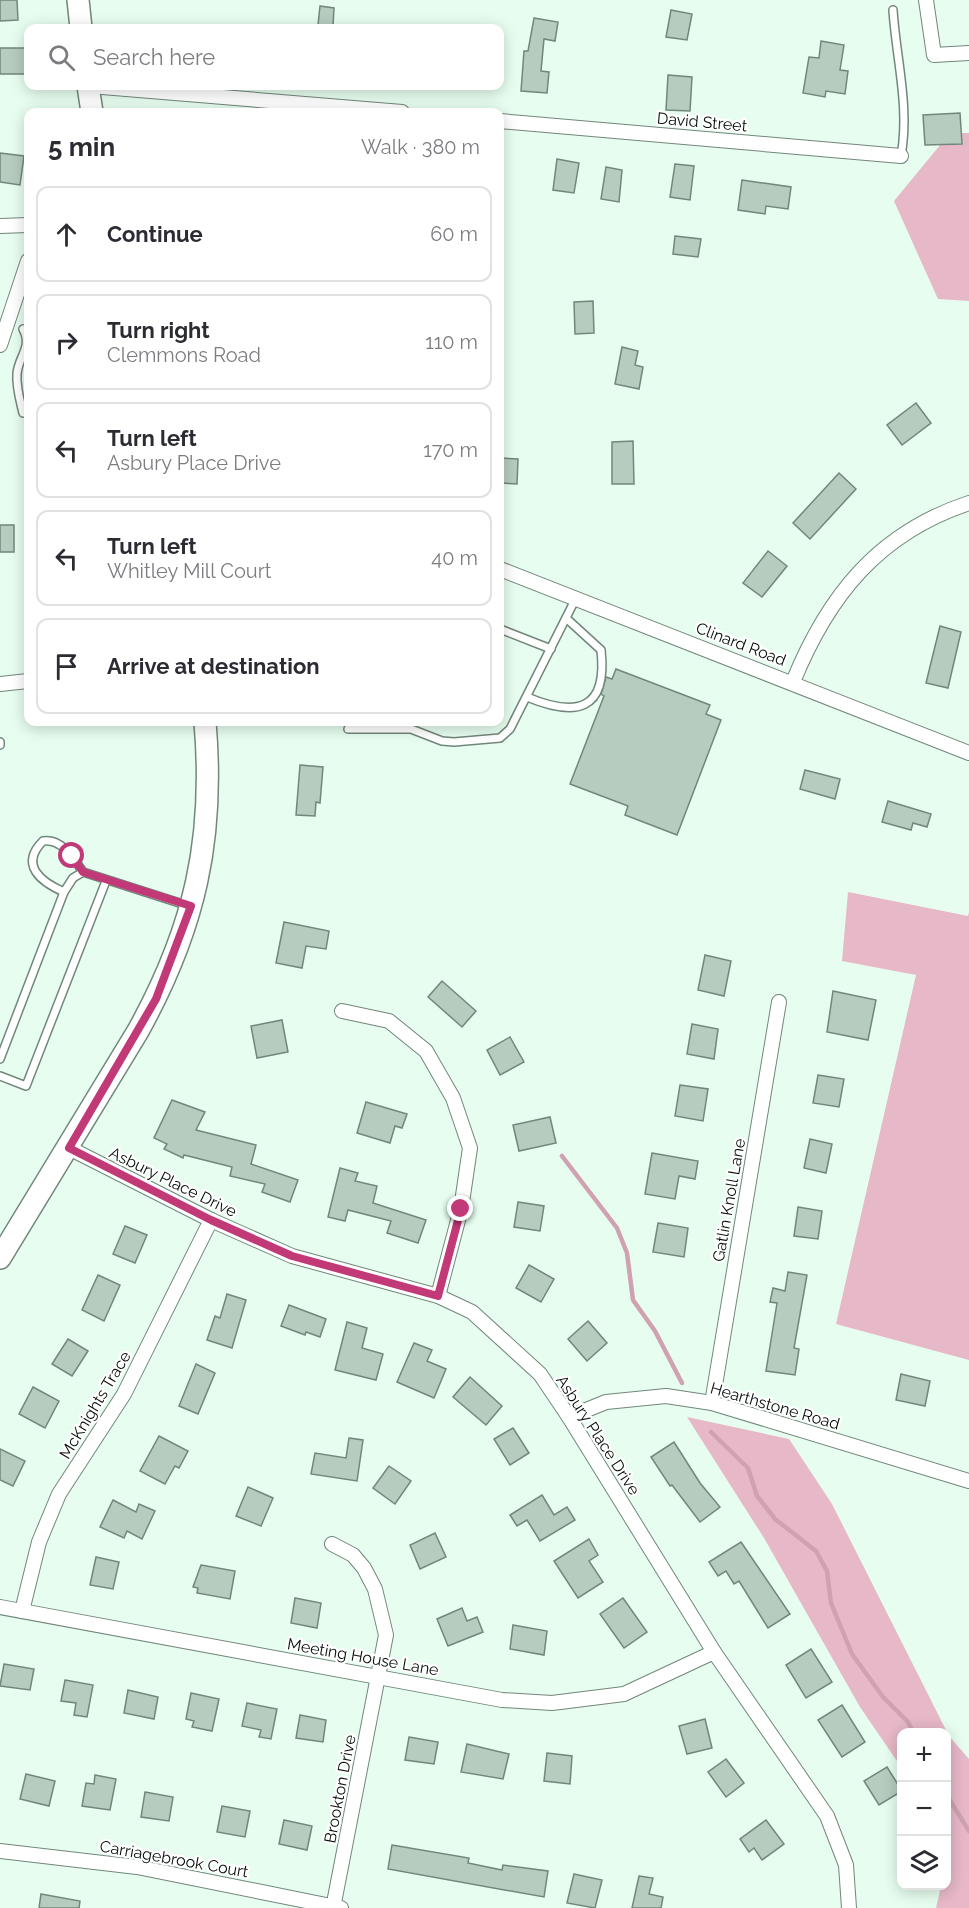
<!DOCTYPE html>
<html lang="en">
<head>
<meta charset="utf-8">
<style>
	body { margin:0; font-family:Raleway,sans-serif; background:#f2f2f3; color:#2b2b33 }
	.controls { position:absolute; right:18px; bottom:18px; display:grid; overflow:hidden; border-radius:12px; box-shadow:0 3px 15px #0003 }
	.controls button { width:54px; height:54px; display:grid; place-items:center; padding:0; border:0; border-bottom:2px solid #e1e1e2; background:#fff; color:#2b2b33; font:30px sans-serif }
	.stop { position:absolute; width:18px; height:18px; margin:-14px; border:4px solid #c13976; border-radius:50%; background:#fff }
	.stop.end { background:#c13976; border-color:#fff; box-shadow:0 2px 6px #0008 }
	.list { margin:0; padding:0; list-style:none }
	h2 { display:flex; justify-content:space-between; align-items:center; height:78px; margin:0; padding:0 24px; font-size:26px }
	h2 small { font-size:20px; font-weight:400; color:#7c7c81 }
	.list li { display:grid; grid-template-columns:39px 1fr auto; gap:18px; align-items:center; box-sizing:border-box; height:96px; margin:0 12px 12px; padding:0 12px; border:2px solid #e1e1e2; border-radius:12px }
	.list b { display:block; font-size:22px; white-space:nowrap }
	.list p { margin:0; font-size:20px; white-space:nowrap; color:#7c7c81 }
	.list em { font-size:20px; font-style:normal; color:#7c7c81 }
	.icon { flex:none; width:33px; height:33px; fill:none; stroke:currentColor; stroke-width:2; stroke-linecap:round; stroke-linejoin:round }
	.map { position:relative; flex:none; width:969px; height:1908px; overflow:hidden }
	.search { position:absolute; background:#fff; box-shadow:0 3px 15px #0003; left:24px; top:24px; width:480px; height:66px; display:flex; align-items:center; gap:15px; box-sizing:border-box; padding:0 21px; border-radius:12px; color:#7c7c81; font-size:22px }
	.panel { position:absolute; background:#fff; box-shadow:0 3px 15px #0003; left:24px; top:108px; width:480px; height:618px; border-radius:12px }
	.map>svg:first-child { display:block }
	.forest { fill:#e7b8c7 }
	.lines { fill:none; stroke-linecap:round; stroke-linejoin:round }
	.stream { stroke:#d0a2b1; stroke-width:4.5 }
	.building { fill:#b6ccbf; stroke:#72877b; stroke-width:1.5 }
	.service-casing { stroke:#72877b; stroke-width:10 }
	.minor-casing { stroke:#72877b; stroke-width:16 }
	.primary-casing { stroke:#72877b; stroke-width:24 }
	.service { stroke:#fff; stroke-width:7 }
	.minor { stroke:#fff; stroke-width:14 }
	.primary { stroke:#fff; stroke-width:21 }
	.route { stroke:#c13976; stroke-width:8 }
	.labels { text-anchor:middle; dominant-baseline:central; stroke-width:4.5; stroke-linejoin:round; paint-order:stroke }
	.street-label { font-size:16px; fill:#060d09; stroke:#fff }
</style>
</head>
<body>
<div class="map">
<svg width="969" height="1908" viewBox="0 0 969 1908">
	<rect width="100%" height="100%" fill="#e6fdef"/>
	<g class="forest">
		<path d="M950,133H969V301L938,299L894,201Z"/>
		<path d="M848,892L968,916L969,912V1360L836,1324L916,975L842,961Z"/>
		<path d="M687,1417L789,1439L832,1504L949,1736L969,1759V1908H936L941,1886H946V1732H902L901,1767L860,1707L764,1538Z"/>
	</g>
	<g class="lines">
		<g class="stream">
			<path d="M562,1156L617,1228L627,1253L633,1300L655,1331L682,1383"/>
			<path d="M711,1432L748,1468L757,1496L775,1519L816,1551L827,1571L831,1603L852,1654L883,1697L908,1722L913,1732"/>
			<path d="M946,1794L969,1831"/>
		</g>
	</g>
	<g class="building">
		<path d="M0,0H17L18,20L0,21Z"/>
		<path d="M320,6L334,8L333,26L318,25Z"/>
		<path d="M671,10L692,14L687,40L666,37Z"/>
		<path d="M534,18L558,22L555,41L544,39L541,71L549,72L547,93L521,91L524,51H528Z"/>
		<path d="M821,41L844,45L840,70L848,71L845,94L826,91L825,97L803,93L809,57L819,58Z"/>
		<rect x="0" y="48" width="26" height="26"/>
		<path d="M668,75L692,77L690,111L666,110Z"/>
		<path d="M960,113L962,144L925,145L923,115Z"/>
		<path d="M0,153L24,156L20,185L0,182Z"/>
		<path d="M557,159L579,163L574,193L553,190Z"/>
		<path d="M675,164L694,166L690,200L670,197Z"/>
		<path d="M606,167L622,170L619,202L601,199Z"/>
		<path d="M742,180L791,187L788,209L766,206L765,214L738,210Z"/>
		<path d="M675,236L701,239L698,257L673,254Z"/>
		<path d="M593,301L594,333L575,334L574,302Z"/>
		<path d="M622,347L638,351L635,365L643,367L639,389L615,384Z"/>
		<path d="M916,403L931,423L902,445L887,425Z"/>
		<path d="M633,441L634,484H612V442Z"/>
		<path d="M500,458L518,459L517,484L500,483Z"/>
		<path d="M839,473L856,489L810,539L793,523Z"/>
		<rect x="0" y="525" width="14" height="27"/>
		<path d="M768,551L787,566L762,597L743,583Z"/>
		<path d="M940,626L961,632L948,688L926,683Z"/>
		<path d="M616,669L710,705L706,714L721,720L677,835L625,815L628,806L570,784L604,696L601,694L606,677L612,679Z"/>
		<path d="M300,765L323,767L320,803L316,802L315,816L296,815Z"/>
		<path d="M805,770L840,779L835,799L800,789Z"/>
		<path d="M888,801L931,814L927,827L913,823L911,830L882,822Z"/>
		<path d="M284,922L329,931L326,949L306,946L302,968L276,963Z"/>
		<path d="M705,955L731,961L724,996L698,990Z"/>
		<path d="M442,981L476,1011L462,1027L428,997Z"/>
		<path d="M833,991L876,1000L868,1040L827,1032Z"/>
		<path d="M282,1020L288,1052L257,1058L251,1026Z"/>
		<path d="M692,1024L718,1029L714,1059L687,1054Z"/>
		<path d="M510,1037L524,1062L500,1075L487,1050Z"/>
		<path d="M818,1075L844,1079L839,1107L813,1103Z"/>
		<path d="M680,1085L708,1089L703,1121L675,1116Z"/>
		<path d="M172,1100L205,1112L196,1130L256,1145L251,1164L298,1180L290,1202L262,1192L265,1184L230,1176L232,1167L184,1155L183,1158L164,1149L167,1144L154,1138Z"/>
		<path d="M366,1102L407,1114L402,1128L395,1126L390,1143L357,1133Z"/>
		<path d="M550,1117L556,1143L519,1151L513,1125Z"/>
		<path d="M810,1139L832,1144L826,1173L804,1168Z"/>
		<path d="M652,1153L698,1161L695,1179L679,1176L675,1199L645,1194Z"/>
		<path d="M340,1168L358,1173L355,1181L377,1186L373,1203L426,1220L418,1243L387,1233L391,1221L348,1210L345,1221L328,1217Z"/>
		<path d="M518,1202L544,1206L540,1231L514,1227Z"/>
		<path d="M798,1207L822,1211L818,1239L794,1236Z"/>
		<path d="M658,1223L688,1228L684,1257L653,1252Z"/>
		<path d="M125,1226L147,1235L135,1263L113,1254Z"/>
		<path d="M529,1265L554,1279L541,1302L516,1288Z"/>
		<path d="M788,1272L807,1275L794,1348L799,1349L795,1375L766,1371L777,1303L770,1302L773,1288L785,1291Z"/>
		<path d="M98,1275L120,1285L104,1321L82,1310Z"/>
		<path d="M227,1294L246,1300L232,1348L207,1340L215,1316L220,1318Z"/>
		<path d="M289,1305L326,1319L320,1337L306,1332L305,1335L281,1326Z"/>
		<path d="M588,1321L607,1343L587,1361L568,1339Z"/>
		<path d="M347,1322L367,1328L362,1348L383,1354L376,1380L335,1370Z"/>
		<path d="M68,1339L88,1351L72,1376L52,1364Z"/>
		<path d="M414,1343L432,1350L427,1361L446,1369L434,1398L397,1382Z"/>
		<path d="M196,1364L215,1373L198,1414L179,1406Z"/>
		<path d="M901,1374L930,1381L925,1406L896,1400Z"/>
		<path d="M470,1377L502,1406L486,1425L453,1397Z"/>
		<path d="M33,1387L59,1401L45,1428L19,1414Z"/>
		<path d="M513,1428L529,1453L510,1465L494,1439Z"/>
		<path d="M159,1436L188,1451L179,1468L175,1466L165,1484L140,1471Z"/>
		<path d="M349,1438L363,1440L357,1481L311,1474L315,1453L346,1458Z"/>
		<path d="M674,1442L700,1483L720,1507L700,1522L672,1485L670,1486L651,1457Z"/>
		<path d="M0,1449L25,1461L13,1486L0,1480Z"/>
		<path d="M389,1466L411,1481L395,1504L373,1488Z"/>
		<path d="M248,1487L273,1498L261,1526L236,1516Z"/>
		<path d="M542,1495L554,1515L567,1507L575,1520L540,1541L527,1520L517,1526L510,1515Z"/>
		<path d="M113,1500L136,1512L139,1504L155,1511L142,1539L127,1531L124,1538L100,1527Z"/>
		<path d="M435,1533L446,1557L420,1569L410,1545Z"/>
		<path d="M589,1539L598,1555L589,1561L603,1582L578,1598L554,1561Z"/>
		<path d="M741,1542L790,1614L768,1628L739,1581L734,1584L726,1571L718,1576L709,1562Z"/>
		<path d="M96,1557L119,1562L113,1589L90,1585Z"/>
		<path d="M201,1565L235,1571L230,1599L197,1593L198,1588L193,1587Z"/>
		<path d="M295,1598L321,1603L317,1628L291,1623Z"/>
		<path d="M623,1598L647,1632L624,1648L600,1614Z"/>
		<path d="M462,1608L467,1621L477,1617L483,1632L448,1646L437,1619Z"/>
		<path d="M513,1625L547,1631L544,1655L510,1649Z"/>
		<path d="M811,1649L832,1682L806,1698L786,1665Z"/>
		<path d="M4,1664L34,1669L30,1690L0,1686Z"/>
		<path d="M65,1680L93,1685L87,1717L74,1715L76,1703L61,1701Z"/>
		<path d="M128,1690L158,1697L154,1719L124,1713Z"/>
		<path d="M191,1693L219,1699L212,1731L192,1727L194,1721L186,1719Z"/>
		<path d="M247,1703L277,1709L271,1739L259,1737L261,1730L242,1726Z"/>
		<path d="M842,1705L865,1742L842,1757L818,1720Z"/>
		<path d="M300,1715L326,1720L323,1742L296,1738Z"/>
		<path d="M705,1719L712,1748L687,1754L679,1726Z"/>
		<path d="M409,1737L438,1742L434,1764L405,1760Z"/>
		<path d="M467,1744L509,1754L503,1779L461,1772Z"/>
		<path d="M547,1753L572,1756L570,1784L544,1781Z"/>
		<path d="M726,1759L744,1783L726,1797L708,1772Z"/>
		<path d="M887,1767L902,1791L879,1805L864,1781Z"/>
		<path d="M26,1774L55,1781L49,1806L20,1799Z"/>
		<path d="M95,1775L116,1779L110,1810L82,1806L86,1783L94,1784Z"/>
		<path d="M145,1792L173,1797L169,1821L141,1817Z"/>
		<path d="M222,1806L250,1811L245,1837L217,1832Z"/>
		<path d="M284,1820L312,1826L307,1850L279,1844Z"/>
		<path d="M766,1820L784,1844L762,1860L754,1848L749,1852L740,1839Z"/>
		<path d="M392,1845L469,1858L468,1863L502,1870L503,1865L548,1871L544,1897L388,1869Z"/>
		<path d="M574,1874L602,1880L595,1908L567,1903Z"/>
		<path d="M639,1876L653,1878L649,1894L663,1897L661,1908H632Z"/>
		<path d="M41,1894L80,1901L79,1908H39Z"/>
	</g>
	<g class="lines">
		<g class="service-casing">
			<g id="service">
				<path d="M893,10C896,58 910,107 901,156"/>
				<path d="M23,413C20,400 16,387 17,374C18,357 33,347 23,329"/>
				<path d="M500,629L551,649"/>
				<path d="M527,697C575,717 608,712 601,650L566,618"/>
				<path d="M348,729H411L442,741L454,742L500,738L510,729L576,598"/>
				<path d="M0,742V745"/>
				<path d="M64,892C41,882 19,865 43,841C62,838 74,859 83,872"/>
				<path d="M0,1059L64,892L73,878L83,872L189,906"/>
				<path d="M0,1076L26,1086L106,881"/>
			</g>
		</g>
		<g class="minor-casing">
			<g id="minor">
				<path d="M926,0L934,55L969,53"/>
				<path d="M90,86L402,112"/>
				<path d="M500,121L901,156"/>
				<path d="M0,226L28,225"/>
				<path d="M0,345L28,261"/>
				<path d="M500,569L969,753"/>
				<path d="M793,682C828,596 878,533 969,503"/>
				<path d="M0,684L28,681"/>
				<path d="M342,1011L389,1021L426,1051L453,1098L470,1148L461,1209L438,1296"/>
				<path d="M69,1148L211,1220L292,1256L438,1296L472,1312L540,1374L569,1417L714,1652L827,1816L846,1865L849,1908"/>
				<path d="M712,1403L779,1002"/>
				<path d="M569,1417L606,1402L666,1396L712,1403L969,1481"/>
				<path d="M332,1544L353,1555L364,1568L375,1589L386,1635L333,1908"/>
				<path d="M0,1607L502,1700L552,1703L624,1694L714,1652"/>
				<path d="M22,1611L39,1542L59,1494L124,1394L211,1220"/>
				<path d="M0,1851L137,1867L341,1908"/>
			</g>
		</g>
		<g class="primary-casing">
			<g id="primary">
				<path d="M78,0L81,28"/>
				<path d="M88,86L92,112"/>
				<path d="M0,1258L138,1031C195,928 215,839 205,722"/>
			</g>
		</g>
		<use href="#service" class="service"/>
		<use href="#minor" class="minor"/>
		<use href="#primary" class="primary"/>
	</g>
	<g class="lines">
		<path class="route" d="M72,856L83,872L191,906L156,999L69,1148L211,1220L292,1256L438,1296L461,1209"/>
	</g>
	<g class="labels">
		<g class="street-label">
			<text transform="translate(702 122) rotate(5)">David Street</text>
			<text transform="translate(741 644) rotate(21)">Clinard Road</text>
			<text transform="translate(173 1182) rotate(26)">Asbury Place Drive</text>
			<text transform="translate(729 1200) rotate(-80)">Gatlin Knoll Lane</text>
			<text transform="translate(95 1405) rotate(-59)">McKnights Trace</text>
			<text transform="translate(775 1406) rotate(16)">Hearthstone Road</text>
			<text transform="translate(598 1435) rotate(57)">Asbury Place Drive</text>
			<text transform="translate(363 1657) rotate(10)">Meeting House Lane</text>
			<text transform="translate(340 1789) rotate(-79)">Brookton Drive</text>
			<text transform="translate(174 1859) rotate(10)">Carriagebrook Court</text>
		</g>
	</g>
</svg>
<div class="controls">
<button>+</button>
<button>−</button>
<button><svg class="icon" aria-label="layers" viewBox="0 0 24 24"><path d="M12 4l9 5-9 5-9-5zM3 14l9 5 9-5"/></svg></button>
</div>
<div class="stop" style="left:72px;top:856px"></div>
<div class="stop end" style="left:461px;top:1209px"></div>
<div class="search"><svg class="icon" aria-label="search" viewBox="0 0 24 24"><circle cx="10" cy="10" r="6"/><path d="M15 15l6 6"/></svg>Search here</div>
<section class="panel">
<h2>5 min<small>Walk · 380 m</small></h2>
<ul class="list">
<li><svg class="icon" aria-label="ahead" viewBox="0 0 24 24"><path d="M12 20V5M6 11l6-6 6 6"/></svg><div><b>Continue</b></div><em>60 m</em></li>
<li><svg class="icon" aria-label="right" viewBox="0 0 24 24"><path d="M7 20v-9h11M14 6l5 5-5 5"/></svg><div><b>Turn right</b><p>Clemmons Road</p></div><em>110 m</em></li>
<li><svg class="icon" aria-label="left" viewBox="0 0 24 24"><path d="M17 20v-9H6M10 6l-5 5 5 5"/></svg><div><b>Turn left</b><p>Asbury Place Drive</p></div><em>170 m</em></li>
<li><svg class="icon" aria-label="left" viewBox="0 0 24 24"><path d="M17 20v-9H6M10 6l-5 5 5 5"/></svg><div><b>Turn left</b><p>Whitley Mill Court</p></div><em>40 m</em></li>
<li><svg class="icon" aria-label="arrive" viewBox="0 0 24 24"><path d="M6 21V4h12l-3 4 3 4H6"/></svg><div><b>Arrive at destination</b></div></li>
</ul>
</section>
</div>
</body>
</html>
